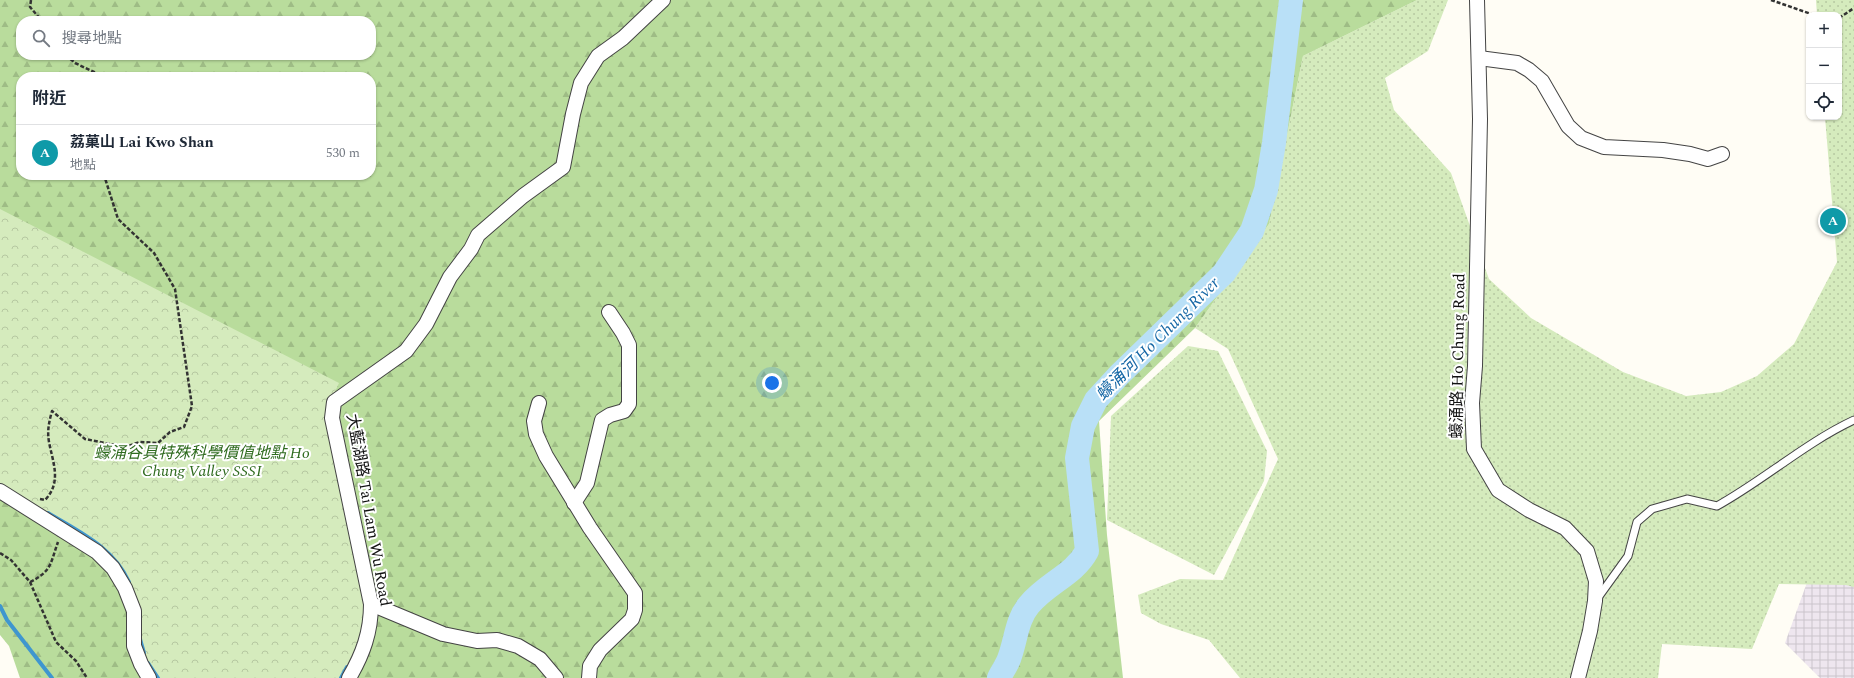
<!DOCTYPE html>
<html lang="zh-TW">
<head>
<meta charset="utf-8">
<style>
	body { margin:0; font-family:Spectral,"Noto Sans TC",serif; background:#f6f6f7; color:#1f2937 }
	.controls { position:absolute; right:12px; top:12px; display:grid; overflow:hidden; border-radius:8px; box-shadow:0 1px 3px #0004 }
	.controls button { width:36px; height:36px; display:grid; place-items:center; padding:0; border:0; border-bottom:1px solid #e0e1e3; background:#fff; color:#1f2937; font:20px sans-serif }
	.you { position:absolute; left:772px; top:383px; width:14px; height:14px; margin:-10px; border:3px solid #fff; border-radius:50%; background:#1a73e8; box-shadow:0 0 0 6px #1a73e833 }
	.badge { display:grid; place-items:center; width:26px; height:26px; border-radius:50%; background:#d93025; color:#fff; font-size:13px; font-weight:700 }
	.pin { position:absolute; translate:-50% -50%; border:2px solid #fff; box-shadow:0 1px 4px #0006 }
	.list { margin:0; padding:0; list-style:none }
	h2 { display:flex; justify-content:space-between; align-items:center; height:52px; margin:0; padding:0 16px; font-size:17px }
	h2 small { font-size:13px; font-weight:400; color:#747a83 }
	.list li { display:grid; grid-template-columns:26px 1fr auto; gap:12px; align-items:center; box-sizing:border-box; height:56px; padding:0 16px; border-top:1px solid #e0e1e3 }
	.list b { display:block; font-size:15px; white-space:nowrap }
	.list p { margin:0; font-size:13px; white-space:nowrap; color:#747a83 }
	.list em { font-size:13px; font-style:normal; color:#747a83 }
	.icon { flex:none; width:22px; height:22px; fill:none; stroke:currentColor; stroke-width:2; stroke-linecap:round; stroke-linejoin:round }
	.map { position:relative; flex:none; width:1854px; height:678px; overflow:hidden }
	.search { position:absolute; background:#fff; box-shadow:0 1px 3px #0004; left:16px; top:16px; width:360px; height:44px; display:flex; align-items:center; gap:10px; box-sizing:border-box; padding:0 14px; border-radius:16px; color:#747a83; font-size:15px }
	.panel { position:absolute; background:#fff; box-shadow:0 1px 3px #0004; left:16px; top:72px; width:360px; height:108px; border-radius:16px }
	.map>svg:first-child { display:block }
	.industrial { fill:url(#industrial-grid) }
	.grass { fill:url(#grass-dots) }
	.forest { fill:url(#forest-firs); fill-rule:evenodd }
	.park { fill:url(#park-crowns) }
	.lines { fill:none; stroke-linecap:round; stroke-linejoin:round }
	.stream { stroke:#3f96cf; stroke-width:4 }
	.river { stroke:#b9e0f7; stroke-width:24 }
	.service-casing { stroke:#444; stroke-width:9 }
	.minor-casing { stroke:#444; stroke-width:16 }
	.path { stroke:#333; stroke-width:2.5; stroke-dasharray:4 2; stroke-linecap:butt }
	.service { stroke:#fff; stroke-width:7 }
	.minor { stroke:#fff; stroke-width:14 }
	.labels { text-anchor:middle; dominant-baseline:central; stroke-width:4; stroke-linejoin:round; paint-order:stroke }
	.street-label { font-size:16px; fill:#111; stroke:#fff }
	.park-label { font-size:16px; font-style:italic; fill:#2f6b1f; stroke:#fff }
	.water-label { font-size:17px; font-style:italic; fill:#1768a6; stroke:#fff }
</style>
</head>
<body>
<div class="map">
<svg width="1854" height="678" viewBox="0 0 1854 678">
	<defs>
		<pattern id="industrial-grid" width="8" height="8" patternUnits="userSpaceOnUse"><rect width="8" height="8" fill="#eee6ef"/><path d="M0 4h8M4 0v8" fill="none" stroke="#cbc4cc"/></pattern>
		<pattern id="grass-dots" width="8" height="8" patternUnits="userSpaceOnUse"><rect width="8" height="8" fill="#d5ebbd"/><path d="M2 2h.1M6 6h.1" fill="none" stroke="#b6c8a1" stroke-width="1.8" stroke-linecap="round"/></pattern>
		<pattern id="forest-firs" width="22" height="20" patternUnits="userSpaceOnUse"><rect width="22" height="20" fill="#b9dc9c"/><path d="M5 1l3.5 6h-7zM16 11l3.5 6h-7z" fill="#9ebc85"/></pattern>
		<pattern id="park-crowns" width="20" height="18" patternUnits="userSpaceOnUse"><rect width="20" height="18" fill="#d5ebbd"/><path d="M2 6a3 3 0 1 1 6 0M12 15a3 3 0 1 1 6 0" fill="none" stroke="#b6c8a1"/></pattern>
	</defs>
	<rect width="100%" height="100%" fill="#fffdf5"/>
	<path class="industrial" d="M1821,544L1854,569V678H1820L1785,643Z"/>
	<g class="grass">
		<path d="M1417,0H1448L1428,51L1385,78L1394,110L1451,173L1489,279L1531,318L1623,372L1686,396L1721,392L1757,376L1794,344L1837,262L1825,117H1839V15H1817L1816,0H1854V587L1846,585L1779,584L1752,649L1662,644L1658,678H1240L1209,640L1161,624L1141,613L1138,595L1180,579L1223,580L1278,459L1228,349L1195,328L1269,224L1303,56Z"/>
		<path d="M1188,346L1218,351L1267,451L1264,481L1214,575L1107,520L1111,416Z"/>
	</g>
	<path class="forest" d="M0,0H1417L1303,56L1269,224L1195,328L1099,421L1107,535L1123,678H20L9,646L0,635ZM21,21H371V55H21ZM21,77H371V175H21Z"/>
	<path class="park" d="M0,209L339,383L333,396L367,597L363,641L344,678H154L145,668L117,567L0,487Z"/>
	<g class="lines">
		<g class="stream">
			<path d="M48,513C79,532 113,547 129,582"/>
			<path d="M0,606L7,620L52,678"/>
			<path d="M140,639L144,653"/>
			<path d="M148,663L158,678"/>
			<path d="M341,678L347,667"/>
		</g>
		<path class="river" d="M999,678C1002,671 1008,664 1010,656C1016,639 1017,619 1029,605C1047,583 1074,575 1087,551L1077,458L1083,426L1096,400L1119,375L1224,273L1252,231L1266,190L1274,143L1291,0"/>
		<g class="service-casing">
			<path id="service" d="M1597,599L1628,556L1637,522L1652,509L1687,499L1717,506C1764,480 1805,443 1854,420"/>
		</g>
		<g class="minor-casing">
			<g id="minor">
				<path d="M1477,0L1480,119L1475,366L1472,403L1474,449L1498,490L1529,510L1565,528L1587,551L1596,581L1595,601L1590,631L1578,678"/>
				<path d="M1479,58L1517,63L1529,70L1542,81L1568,126L1581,138L1604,147L1663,150L1690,154L1708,159L1722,154"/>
				<path d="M539,403L534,421L536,434L546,456L590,528L635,593V610L632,619L600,650L590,666L589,678"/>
				<path d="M0,491L97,552L113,568L125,588L134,611V646L141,664L149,678"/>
				<path d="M574,503L587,483L602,420L610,415L624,411L629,404V345L623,333L609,312"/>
				<path d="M371,604L443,634L477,641L497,640L518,646L540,659L556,678"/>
				<path d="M349,678C363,654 371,632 371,604L332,418L334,402L406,351L426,324L450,277L471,249L478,235L523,196L563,167L573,114L581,83L598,56L623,38L663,0"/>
			</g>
		</g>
		<g class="path">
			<path d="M31,0L30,7L42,21"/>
			<path d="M1771,0L1814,15"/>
			<path d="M1839,18L1854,8"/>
			<path d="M66,55L75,63L94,72L97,77"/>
			<path d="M40,499L45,500C62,482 53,463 49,442C47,431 49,422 52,411L85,439L125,447L140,442L158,443L170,432L184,427L192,406L175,289L154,253L118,219L104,175"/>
			<path d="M0,553L11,560L30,582L56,642L76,661L87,678"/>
			<path d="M30,582C52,571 50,564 58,542"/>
		</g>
		<use href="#service" class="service"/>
		<use href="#minor" class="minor"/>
	</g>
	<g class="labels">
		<g class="street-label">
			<text transform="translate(1458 356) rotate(-89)">蠔涌路 Ho Chung Road</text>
			<text transform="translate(369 510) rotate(80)">大藍湖路 Tai Lam Wu Road</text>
		</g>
		<g class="park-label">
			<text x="202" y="453">蠔涌谷具特殊科學價值地點 Ho<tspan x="202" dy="18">Chung Valley SSSI</tspan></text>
		</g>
		<g class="water-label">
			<text transform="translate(1158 339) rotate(-45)">蠔涌河 Ho Chung River</text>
		</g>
	</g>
</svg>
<div class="controls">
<button>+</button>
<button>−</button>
<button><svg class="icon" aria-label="locate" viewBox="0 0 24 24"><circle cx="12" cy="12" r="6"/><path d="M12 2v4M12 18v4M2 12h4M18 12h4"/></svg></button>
</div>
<div class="you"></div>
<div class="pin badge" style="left:1833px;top:221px;background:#0f9aa8">A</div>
<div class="search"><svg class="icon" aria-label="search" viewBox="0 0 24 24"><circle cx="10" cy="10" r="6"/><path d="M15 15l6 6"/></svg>搜尋地點</div>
<section class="panel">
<h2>附近<small></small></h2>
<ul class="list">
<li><span class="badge" style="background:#0f9aa8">A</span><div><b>荔菓山 Lai Kwo Shan</b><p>地點</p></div><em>530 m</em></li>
</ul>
</section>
</div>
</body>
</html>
